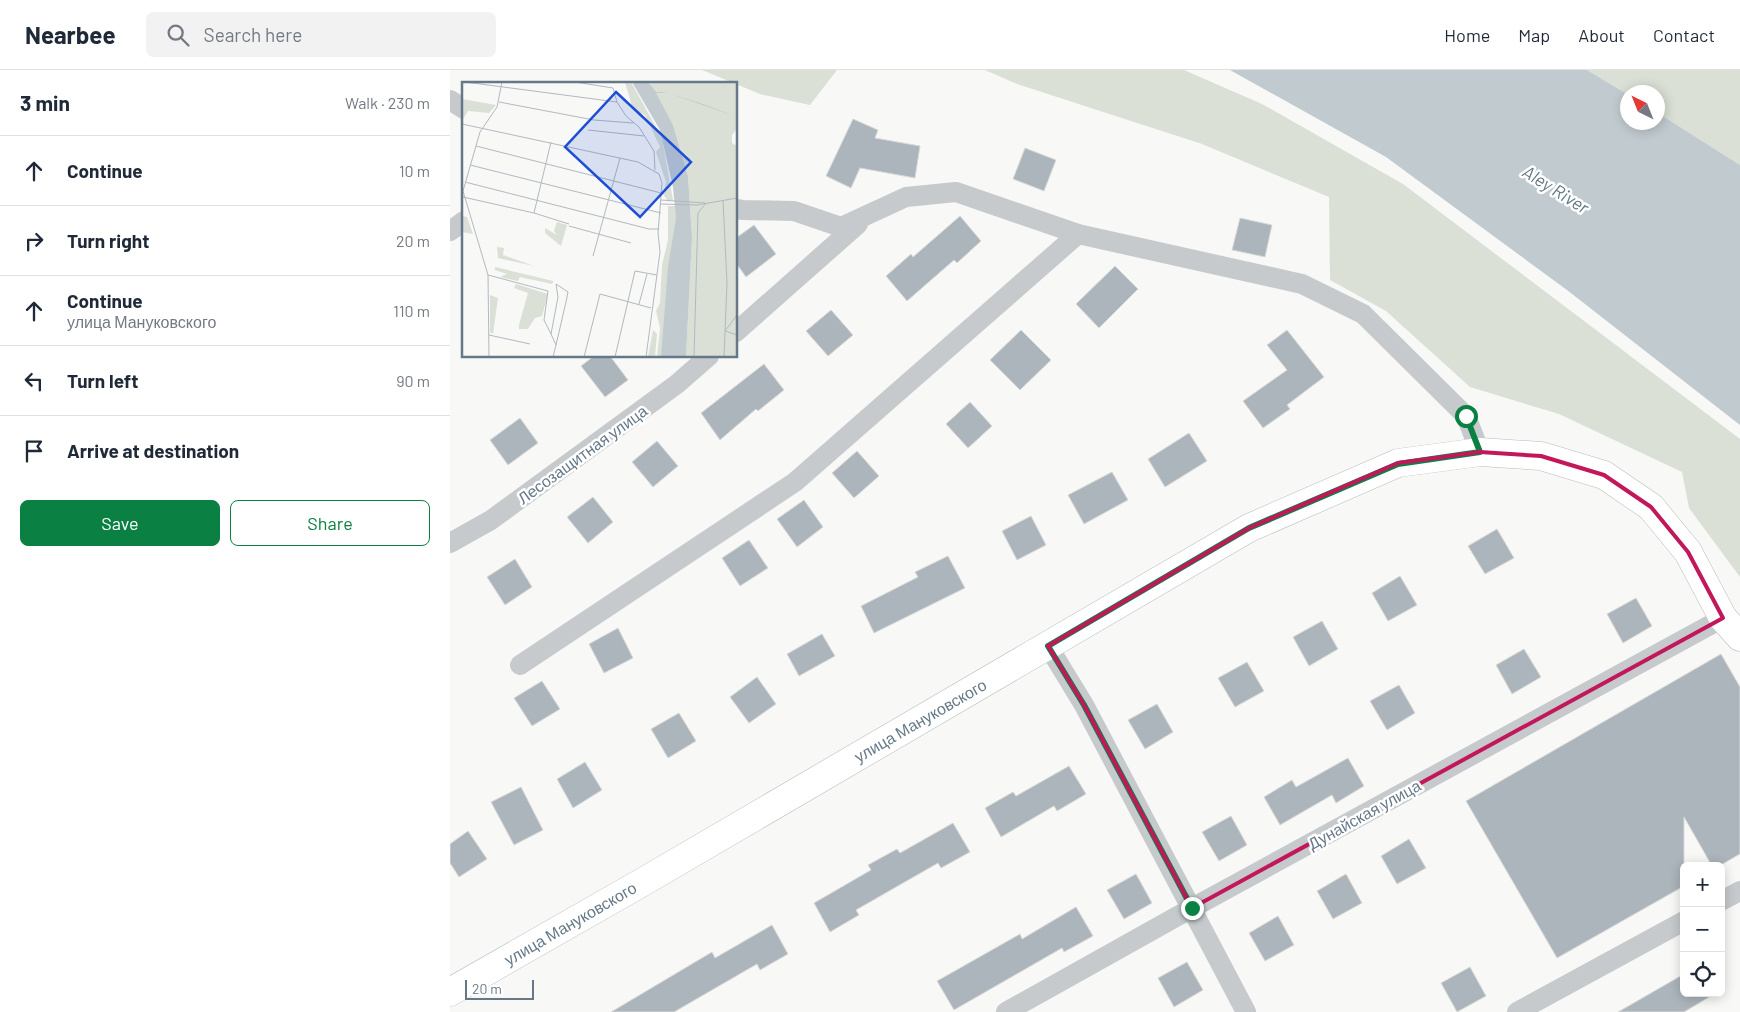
<!DOCTYPE html>
<html lang="en">
<head>
<meta charset="utf-8">
<style>
	body { margin:0; font-family:Barlow,sans-serif; background:#f2f2f3; color:#1f2937 }
	.controls { position:absolute; right:15px; bottom:15px; display:grid; overflow:hidden; border-radius:8px; box-shadow:0 2px 12px #0003 }
	.controls button { width:45px; height:45px; display:grid; place-items:center; padding:0; border:0; border-bottom:1px solid #e0e1e3; background:#fff; color:#1f2937; font:25px sans-serif }
	.compass { position:absolute; left:1170px; top:15px; width:45px; height:45px; border-radius:50%; background:#fff; box-shadow:0 2px 12px #0003; rotate:317deg }
	.scale { position:absolute; left:15px; bottom:12px; width:69px; box-sizing:border-box; padding-left:5px; border:2px solid #667887; border-top:0; font-size:14px; line-height:18px; white-space:nowrap; color:#667887; -webkit-text-stroke:4px #fff; paint-order:stroke }
	.stop { position:absolute; width:15px; height:15px; margin:-11px; border:4px solid #0b8043; border-radius:50%; background:#fff }
	.stop.end { background:#0b8043; border-color:#fff; box-shadow:0 1px 5px #0008 }
	.list { margin:0; padding:0; list-style:none }
	h2 { display:flex; justify-content:space-between; align-items:center; height:65px; margin:0; padding:0 20px; font-size:21px }
	h2 small { font-size:16px; font-weight:400; color:#747a83 }
	.list li { display:grid; grid-template-columns:32px 1fr auto; gap:15px; align-items:center; box-sizing:border-box; height:70px; padding:0 20px; border-top:1px solid #e0e1e3 }
	.list b { display:block; font-size:19px; white-space:nowrap }
	.list p { margin:0; font-size:16px; white-space:nowrap; color:#747a83 }
	.list em { font-size:16px; font-style:normal; color:#747a83 }
	.actions { display:flex; gap:10px; padding:15px 20px }
	.actions a { flex:1; padding:11px 0; border:1px solid #0b8043; border-radius:8px; text-align:center; font-size:18px; color:#0b8043 }
	.actions .main { background:#0b8043; color:#fff }
	.icon { flex:none; width:28px; height:28px; fill:none; stroke:currentColor; stroke-width:2; stroke-linecap:round; stroke-linejoin:round }
	.map { position:relative; flex:none; width:1290px; height:942px; overflow:hidden }
	header { display:flex; align-items:center; gap:30px; box-sizing:border-box; height:70px; padding:0 25px; background:#fff; border-bottom:1px solid #e0e1e3 }
	header strong { font-size:24px }
	nav { display:flex; gap:28px; margin-inline-start:auto; font-size:18px }
	.search { width:350px; height:45px; background:#f2f2f3; display:flex; align-items:center; gap:12px; box-sizing:border-box; padding:0 18px; border-radius:8px; color:#747a83; font-size:19px }
	main { display:flex }
	aside { flex:1; background:#fff }
	.map>svg:first-child { display:block }
	.green { fill:#dae0d6 }
	.water { fill:#c1cacf }
	.building { fill:#acb5bb; stroke:#dadad8 }
	.lines { fill:none; stroke-linecap:round; stroke-linejoin:round }
	.secondary-casing { stroke:#b8bdc2; stroke-width:29 }
	.street { stroke:#c6cacd; stroke-width:20 }
	.secondary { stroke:#fff; stroke-width:28 }
	.route { stroke:#0b8043; stroke-width:6 }
	.marked { fill:none; stroke:#c2185b; stroke-width:4; stroke-linejoin:round }
	.labels { text-anchor:middle; dominant-baseline:central; stroke-width:5; stroke-linejoin:round; paint-order:stroke }
	.street-label { font-size:16px; fill:#667887; stroke:#fff }
	.water-label { font-size:18px; font-style:italic; fill:#637983; stroke:#fff }
	.inset-road { fill:none; stroke:#b1b9c0; stroke-width:1 }
	.view { fill:#1d4ed8; fill-opacity:0.15; stroke:#1d4ed8; stroke-width:2.5 }
	.inset-edge { fill:none; stroke:#667887; stroke-width:2.5 }
</style>
</head>
<body>
<header>
<strong>Nearbee</strong>
<div class="search"><svg class="icon" aria-label="search" viewBox="0 0 24 24"><circle cx="10" cy="10" r="6"/><path d="M15 15l6 6"/></svg>Search here</div>
<nav><a>Home</a><a>Map</a><a>About</a><a>Contact</a></nav>
</header>
<main>
<aside>
<h2>3 min<small>Walk · 230 m</small></h2>
<ul class="list">
<li><svg class="icon" aria-label="ahead" viewBox="0 0 24 24"><path d="M12 20V5M6 11l6-6 6 6"/></svg><div><b>Continue</b></div><em>10 m</em></li>
<li><svg class="icon" aria-label="right" viewBox="0 0 24 24"><path d="M7 20v-9h11M14 6l5 5-5 5"/></svg><div><b>Turn right</b></div><em>20 m</em></li>
<li><svg class="icon" aria-label="ahead" viewBox="0 0 24 24"><path d="M12 20V5M6 11l6-6 6 6"/></svg><div><b>Continue</b><p>улица Мануковского</p></div><em>110 m</em></li>
<li><svg class="icon" aria-label="left" viewBox="0 0 24 24"><path d="M17 20v-9H6M10 6l-5 5 5 5"/></svg><div><b>Turn left</b></div><em>90 m</em></li>
<li><svg class="icon" aria-label="arrive" viewBox="0 0 24 24"><path d="M6 21V4h12l-3 4 3 4H6"/></svg><div><b>Arrive at destination</b></div></li>
</ul>
<div class="actions"><a class="main">Save</a><a>Share</a></div>
</aside>
<div class="map">
<svg width="1290" height="942" viewBox="0 0 1290 942">
	<rect width="100%" height="100%" fill="#f8f8f6"/>
	<g class="green">
		<path d="M252,0H387L360,35L310,24Z"/>
		<path d="M535,0H734L812,34L953,114L1290,369V507L1239,438L1232,402L1109,344L1020,317L936,241L880,210L879,127L752,74L567,14Z"/>
		<path d="M1137,0H1290V95L1208,43V22H1178L1177,24Z"/>
	</g>
	<path class="water" d="M780,0H1137L1177,24L1178,52H1208V43L1290,95V355L1117,220L936,87Z"/>
	<g class="building">
		<path d="M403,49L428,60L425,68L470,76L465,108L410,98L401,118L376,106Z"/>
		<path d="M575,78L606,90L594,121L563,109Z"/>
		<path d="M510,146L531,171L507,193L504,190L457,231L436,206L461,184L463,187Z"/>
		<path d="M790,148L822,155L815,187L782,180Z"/>
		<path d="M304,155L326,184L296,207L286,193V168Z"/>
		<path d="M665,196L688,219L649,258L626,234Z"/>
		<path d="M381,240L403,265L378,286L356,261Z"/>
		<path d="M571,260L601,290L570,320L540,290Z"/>
		<path d="M837,260L874,307L837,335L840,339L813,358L793,331L837,300L817,275Z"/>
		<path d="M144,286H160L178,310L155,327L131,296Z"/>
		<path d="M314,294L334,320L308,341L306,339L270,370L251,343Z"/>
		<path d="M520,332L542,356L518,378L496,354Z"/>
		<path d="M70,348L88,373L58,395L40,370Z"/>
		<path d="M739,363L757,391L715,417L698,389Z"/>
		<path d="M207,371L228,396L203,417L182,392Z"/>
		<path d="M407,381L429,406L404,428L382,403Z"/>
		<path d="M662,402L678,430L634,454L618,425Z"/>
		<path d="M143,427L163,452L138,473L117,447Z"/>
		<path d="M354,430L373,457L347,477L327,449Z"/>
		<path d="M581,446L596,475L567,490L552,461Z"/>
		<path d="M1047,459L1064,488L1035,504L1018,476Z"/>
		<path d="M299,470L318,498L290,516L272,488Z"/>
		<path d="M498,486L515,518L424,563L411,536L468,507L465,502Z"/>
		<path d="M65,489L82,517L55,535L37,507Z"/>
		<path d="M950,506L967,535L938,551L922,523Z"/>
		<path d="M1186,528L1202,556L1173,573L1157,544Z"/>
		<path d="M872,551L888,579L859,596L843,567Z"/>
		<path d="M168,558L183,588L154,603L139,574Z"/>
		<path d="M372,564L385,586L349,606L337,584Z"/>
		<path d="M1074,579L1091,607L1062,624L1046,595Z"/>
		<path d="M1271,584L1290,617V784L1269,796H1262L1234,747V816L1107,888L1016,731Z"/>
		<path d="M797,592L814,621L785,637L768,608Z"/>
		<path d="M307,607L326,634L299,653L280,627Z"/>
		<path d="M92,611L110,639L82,656L64,628Z"/>
		<path d="M949,615L965,643L937,660L920,631Z"/>
		<path d="M707,634L723,662L695,679L678,650Z"/>
		<path d="M229,643L246,671L218,688L201,659Z"/>
		<path d="M898,688L914,716L886,733L882,725L830,755L814,727L842,710L846,717Z"/>
		<path d="M135,692L152,720L123,738L107,709Z"/>
		<path d="M619,696L636,724L607,741L604,736L551,767L535,738L563,722L566,726Z"/>
		<path d="M71,717L93,760L64,775L41,732Z"/>
		<path d="M781,746L797,775L769,791L752,762Z"/>
		<path d="M503,753L520,782L491,798L488,793L406,840L409,845L380,862L364,833L421,800L418,795L447,779L450,783Z"/>
		<path d="M18,761L37,789L9,807L0,793V774Z"/>
		<path d="M959,769L976,798L947,814L931,786Z"/>
		<path d="M686,804L702,833L674,849L657,820Z"/>
		<path d="M896,804L912,833L883,849L867,821Z"/>
		<path d="M626,837L643,866L614,882L612,878L504,940L487,911L570,864L572,869Z"/>
		<path d="M828,846L844,875L815,891L799,863Z"/>
		<path d="M322,855L338,884L310,900L307,894L224,942H161L262,882L265,888Z"/>
		<path d="M737,892L753,920L724,937L708,908Z"/>
		<path d="M1020,897L1036,926L1007,942L991,913Z"/>
		<path d="M1234,904V923H1266L1234,942H1168Z"/>
	</g>
	<g class="lines">
		<g class="secondary-casing">
			<path id="secondary" d="M0,922L191,813L799,458L948,393L1030,382L1091,386L1154,405L1201,437L1238,482L1273,548L1290,567"/>
		</g>
		<g class="street">
			<path d="M0,30L14,39"/>
			<path d="M286,139L293,140L344,141L391,157L456,127L506,122L628,164L852,214L913,244L1016,346L1030,382"/>
			<path d="M0,161L14,151"/>
			<path d="M286,262L408,154"/>
			<path d="M0,473L41,450L227,314L259,286"/>
			<path d="M598,576L634,635L796,942"/>
			<path d="M70,595L345,412L628,164"/>
			<path d="M1271,831L1290,821"/>
			<path d="M556,942L742,838L1273,548"/>
			<path d="M1067,942L1234,851"/>
		</g>
		<use href="#secondary" class="secondary"/>
	</g>
	<g class="lines">
		<path class="route" d="M742,838L634,635L598,576L799,458L948,394L1030,382L1016,346"/>
	</g>
	<path class="marked" d="M1030,382L1091,386L1154,405L1201,437L1238,482L1273,548L742,838L634,635L598,576L799,458L948,393Z"/>
	<g class="labels">
		<g class="street-label">
			<text transform="translate(132 384) rotate(-36)">Лесозащитная улица</text>
			<text transform="translate(470 650) rotate(-30)">улица Мануковского</text>
			<text transform="translate(914 744) rotate(-29)">Дунайская улица</text>
			<text transform="translate(120 853) rotate(-30)">улица Мануковского</text>
		</g>
		<g class="water-label">
			<text transform="translate(1106 119) rotate(32)">Aley River</text>
		</g>
	</g>
	<g transform="translate(12 12)">
		<rect width="275" height="275" fill="#f8f8f6"/>
		<path d="M163,0H169L200,56L211,118H205L201,112L204,100L194,70L198,65L183,33L171,28ZM186,0H275V47L270,53V61L275,64V275H224L230,154L226,94L211,43ZM0,17L34,23L27,31L6,29L0,39ZM206,124H214L215,140L200,275H195L198,246L194,229L198,221L200,183L206,158ZM0,134L5,135L11,152L0,150ZM95,140L105,143L99,164L83,151V146L95,153L92,149ZM35,165L42,166L41,173L72,184L36,176ZM33,185L91,199V200L90,202L58,195L56,199L38,195L45,192L33,188ZM54,202L86,212L80,234L73,236L66,247H57V243L66,211L52,206ZM28,213L36,216L31,252L28,250ZM191,248L195,252L193,275H186Z" fill="#dae0d6"/>
		<path d="M170,0H186L194,10H199L206,11L241,22L275,35L206,11H194L211,43L226,94L230,155L224,275H199L206,185L214,136L211,105L198,48Z" fill="#c1cacf"/>
		<path class="inset-road" d="M3,0L155,20M113,0L151,6L155,20L164,34L177,45L192,69L193,88M37,20L132,38L171,41M0,42L176,80L197,92L200,101L196,151L198,170L184,275M126,48L182,54M14,64L199,111M8,83L199,131M3,100L187,147H197M1,115L72,131L107,142M199,118L243,121M261,118L265,201L262,275M198,122L235,123L275,116M72,131L89,60M107,144L169,161M131,174L158,76M26,193L86,209L82,238L89,252M177,222L185,192M275,233L263,249L275,253M27,253L68,262M27,275L26,193L1,109L18,50L35,25L40,0M91,275L94,263L104,220L106,210L94,202L96,215L89,252L94,263M122,275L138,212L189,226M153,275L173,189L195,193M232,275L236,131L244,121"/>
		<path class="view" d="M154,10L229,80L178,135L103,65Z"/>
		<rect width="275" height="275" class="inset-edge"/>
	</g>
</svg>
<div class="controls">
<button>+</button>
<button>−</button>
<button><svg class="icon" aria-label="locate" viewBox="0 0 24 24"><circle cx="12" cy="12" r="6"/><path d="M12 2v4M12 18v4M2 12h4M18 12h4"/></svg></button>
</div>
<svg class="compass" viewBox="-18 -18 36 36"><path d="M0-13l5 13h-10z" fill="#e53935"/><path d="M0 13l5-13h-10z" fill="#747a83"/></svg>
<div class="scale">20 m</div>
<div class="stop" style="left:1016px;top:346px"></div>
<div class="stop end" style="left:742px;top:838px"></div>
</div>
</main>
</body>
</html>
